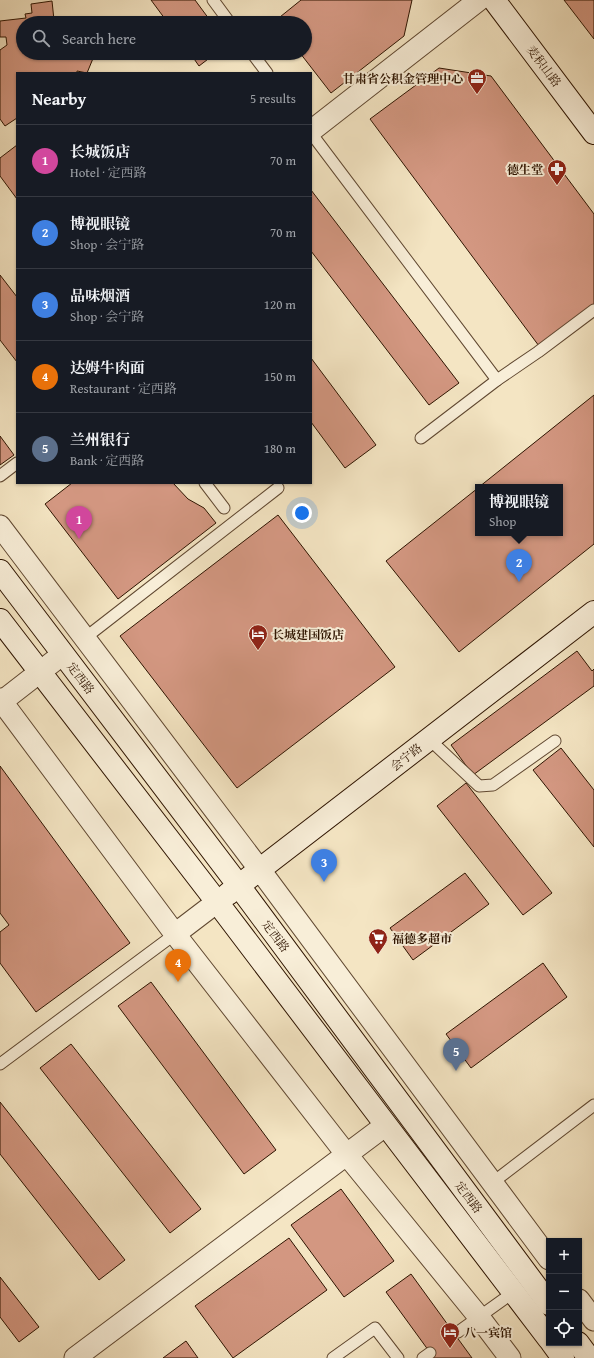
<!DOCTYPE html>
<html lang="en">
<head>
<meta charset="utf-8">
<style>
	body { margin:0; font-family:"Gentium Book Plus","Noto Serif SC",serif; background:#20242c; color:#f1f3f6 }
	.controls { position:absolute; right:12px; bottom:12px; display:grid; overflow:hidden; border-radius:0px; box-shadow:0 1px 3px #0004 }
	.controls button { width:36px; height:36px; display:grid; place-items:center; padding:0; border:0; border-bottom:1px solid #363941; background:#171b24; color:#f1f3f6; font:20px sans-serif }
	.you { position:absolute; left:302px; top:513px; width:14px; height:14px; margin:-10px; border:3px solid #fff; border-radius:50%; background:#1a73e8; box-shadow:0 0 0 6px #1a73e833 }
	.badge { display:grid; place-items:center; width:26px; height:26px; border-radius:50%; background:#1a73e8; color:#fff; font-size:13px; font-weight:700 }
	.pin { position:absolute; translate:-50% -33px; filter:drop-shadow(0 1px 2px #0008) }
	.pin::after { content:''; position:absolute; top:21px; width:14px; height:12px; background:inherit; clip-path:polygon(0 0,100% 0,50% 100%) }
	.popup { position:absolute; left:475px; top:484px; width:88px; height:52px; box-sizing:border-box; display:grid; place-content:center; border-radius:0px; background:#171b24; filter:drop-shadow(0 1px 3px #0005); font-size:13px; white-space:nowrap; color:#9ea1a6 }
	.popup b { font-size:15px; color:#f1f3f6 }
	.popup::after { content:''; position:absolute; left:50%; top:100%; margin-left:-8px; border:8px solid transparent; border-top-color:#171b24 }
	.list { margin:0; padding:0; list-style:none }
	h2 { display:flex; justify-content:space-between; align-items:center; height:52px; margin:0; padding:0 16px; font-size:17px }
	h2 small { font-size:13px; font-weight:400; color:#9ea1a6 }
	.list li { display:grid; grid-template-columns:26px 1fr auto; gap:12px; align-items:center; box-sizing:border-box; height:72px; padding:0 16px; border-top:1px solid #363941 }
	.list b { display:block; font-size:15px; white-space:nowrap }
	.list p { margin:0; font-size:13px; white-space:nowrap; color:#9ea1a6 }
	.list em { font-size:13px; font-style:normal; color:#9ea1a6 }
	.icon { flex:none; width:22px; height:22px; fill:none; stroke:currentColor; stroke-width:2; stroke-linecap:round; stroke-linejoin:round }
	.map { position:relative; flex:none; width:594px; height:1358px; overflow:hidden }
	.search { position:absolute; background:#171b24; box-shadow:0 1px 3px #0004; left:16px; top:16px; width:296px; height:44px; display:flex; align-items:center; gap:10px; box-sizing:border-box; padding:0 14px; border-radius:22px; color:#9ea1a6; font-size:15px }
	.panel { position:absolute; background:#171b24; box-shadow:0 1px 3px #0004; left:16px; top:72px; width:296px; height:412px; border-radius:0px }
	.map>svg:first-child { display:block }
	.building { fill:#d39781; stroke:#2e1400 }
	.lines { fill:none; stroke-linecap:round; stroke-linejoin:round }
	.lane-casing { stroke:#604831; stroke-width:13 }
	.street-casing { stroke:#604831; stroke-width:23 }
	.secondary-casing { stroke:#2e1400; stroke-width:24 }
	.lane { stroke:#f8eed8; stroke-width:11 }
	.street { stroke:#f8eed8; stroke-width:21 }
	.secondary { stroke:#f8eed8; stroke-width:22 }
	.labels { text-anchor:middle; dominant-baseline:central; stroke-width:4; stroke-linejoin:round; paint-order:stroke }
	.street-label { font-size:12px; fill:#2e1400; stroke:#f8eed8 }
	.poi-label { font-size:12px; font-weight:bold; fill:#2e1400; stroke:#f8eed8; text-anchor:start }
</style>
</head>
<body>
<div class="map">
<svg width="594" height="1358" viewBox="0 0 594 1358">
	<rect width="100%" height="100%" fill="#f4e5c3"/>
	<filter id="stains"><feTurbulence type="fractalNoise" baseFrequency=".005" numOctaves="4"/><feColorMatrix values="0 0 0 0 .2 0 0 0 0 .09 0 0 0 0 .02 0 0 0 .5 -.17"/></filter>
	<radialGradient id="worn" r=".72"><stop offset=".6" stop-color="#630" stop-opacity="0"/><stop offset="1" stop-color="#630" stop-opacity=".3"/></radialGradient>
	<g class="building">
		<path d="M151,0H195L212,23H168Z"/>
		<path d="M301,0H412L404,36L331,93L300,53H305V23H276L275,21Z"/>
		<path d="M564,0H594V39Z"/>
		<path d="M52,1L54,20L60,19V23H23V53H87L94,56L87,73L77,71V73H17V118L5,126L0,119V50L7,45L6,37H0V21L26,18L25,14L32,13L31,4Z"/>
		<path d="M190,53H216L199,66Z"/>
		<path d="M439,68L491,76L594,214V305L539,346L370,119Z"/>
		<path d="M17,145V199L0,176V158Z"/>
		<path d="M311,190L459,383L429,405L311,251Z"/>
		<path d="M0,275L17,297V362L0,340Z"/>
		<path d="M311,358L376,445L345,468L311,422Z"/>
		<path d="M594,395V544L459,652L386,561L478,488V533H560V487H479Z"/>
		<path d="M0,436L14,455L0,465Z"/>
		<path d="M72,483H173L188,499L204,508L216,523L118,599L45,504Z"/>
		<path d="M278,515L395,667L237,788L120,636Z"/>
		<path d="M577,651L592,671L594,669V686L473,775L451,745Z"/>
		<path d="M561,748L594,790V847L533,770Z"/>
		<path d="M0,766L130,943L36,1012L0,963V932L9,925L0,913Z"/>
		<path d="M466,783L552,893L523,915L437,806Z"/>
		<path d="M465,873L489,904L413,960L390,928Z"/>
		<path d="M543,963L567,997L471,1068L446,1034Z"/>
		<path d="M151,982L276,1150L244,1174L118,1006Z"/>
		<path d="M71,1044L201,1209L170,1233L40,1068Z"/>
		<path d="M0,1102L125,1260L99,1280L0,1154Z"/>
		<path d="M341,1189L394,1261L344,1297L291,1225Z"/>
		<path d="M289,1238L327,1290L233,1358L195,1306Z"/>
		<path d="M411,1274L472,1358H434L386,1292Z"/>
		<path d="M0,1277L39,1327L19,1342L0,1317Z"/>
		<path d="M186,1341L198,1358H163Z"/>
	</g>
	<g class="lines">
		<g class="lane-casing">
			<g id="lane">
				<path d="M213,0L230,23"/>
				<path d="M252,53L267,73"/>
				<path d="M311,133L497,380L538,352L594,310"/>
				<path d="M421,438L497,380"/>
				<path d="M0,476L17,463"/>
				<path d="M205,483L224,508"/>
				<path d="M85,638L278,488"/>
				<path d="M429,739L479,786L493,785L555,741"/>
				<path d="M0,1064L175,934"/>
				<path d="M492,1183L594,1105"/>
				<path d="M458,1332L514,1292"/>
				<path d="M333,1358L375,1328L398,1358"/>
				<path d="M423,1358L430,1353"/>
			</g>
		</g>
		<g class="street-casing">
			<g id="street">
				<path d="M311,131L479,0"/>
				<path d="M0,526L260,870L549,1259"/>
				<path d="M0,699L175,934L347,1155L479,1317L510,1358"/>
				<path d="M0,703L63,654"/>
				<path d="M175,934L217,902"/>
				<path d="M579,1300L594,1320"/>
				<path d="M75,1358L386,1125"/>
			</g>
		</g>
		<g class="secondary-casing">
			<g id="secondary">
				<path d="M494,0L594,133"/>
				<path d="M0,571L239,886L549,1304"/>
				<path d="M0,620L217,902L386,1125L549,1339"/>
				<path d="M228,894L594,612"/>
				<path d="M552,1343L563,1358"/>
				<path d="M578,1343L589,1358"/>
			</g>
		</g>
		<use href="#lane" class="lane"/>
		<use href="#street" class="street"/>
		<use href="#secondary" class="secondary"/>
	</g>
	<defs>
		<g id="office-pin" transform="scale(1)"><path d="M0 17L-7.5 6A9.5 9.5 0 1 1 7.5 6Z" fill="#8f2418" stroke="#f8eed8"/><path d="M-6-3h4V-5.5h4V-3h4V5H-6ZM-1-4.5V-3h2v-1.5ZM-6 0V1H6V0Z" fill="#fff"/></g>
		<g id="pharmacy-pin" transform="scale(1)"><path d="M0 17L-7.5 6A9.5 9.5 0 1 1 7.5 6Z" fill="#8f2418" stroke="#f8eed8"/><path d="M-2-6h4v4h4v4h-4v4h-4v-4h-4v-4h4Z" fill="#fff"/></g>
		<g id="hotel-pin" transform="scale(1)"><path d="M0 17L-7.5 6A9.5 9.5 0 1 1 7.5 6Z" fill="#8f2418" stroke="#f8eed8"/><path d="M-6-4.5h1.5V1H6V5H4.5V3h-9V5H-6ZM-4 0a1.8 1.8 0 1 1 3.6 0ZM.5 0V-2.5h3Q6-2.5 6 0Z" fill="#fff"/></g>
		<g id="supermarket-pin" transform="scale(1)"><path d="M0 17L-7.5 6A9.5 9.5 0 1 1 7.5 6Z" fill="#8f2418" stroke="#f8eed8"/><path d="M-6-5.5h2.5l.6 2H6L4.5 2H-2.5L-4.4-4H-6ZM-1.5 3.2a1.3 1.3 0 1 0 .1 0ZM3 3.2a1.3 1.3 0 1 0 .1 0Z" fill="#fff"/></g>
	</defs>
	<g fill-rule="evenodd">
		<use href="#office-pin" x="477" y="78"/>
		<use href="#pharmacy-pin" x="557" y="169"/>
		<use href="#hotel-pin" x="258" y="634"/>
		<use href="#supermarket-pin" x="378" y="938"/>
		<use href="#hotel-pin" x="450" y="1332"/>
	</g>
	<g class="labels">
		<g class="street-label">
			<text transform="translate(544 66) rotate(53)">麦积山路</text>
			<text transform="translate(81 678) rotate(53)">定西路</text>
			<text transform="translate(406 757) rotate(-38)">会宁路</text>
			<text transform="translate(276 936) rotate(53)">定西路</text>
			<text transform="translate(469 1197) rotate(53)">定西路</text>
		</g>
		<g class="poi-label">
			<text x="463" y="78" text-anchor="end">甘肃省公积金管理中心</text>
			<text x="543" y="169" text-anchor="end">德生堂</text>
			<text x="272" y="634">长城建国饭店</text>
			<text x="392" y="938">福德多超市</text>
			<text x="464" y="1332">八一宾馆</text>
		</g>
	</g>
	<rect width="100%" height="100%" filter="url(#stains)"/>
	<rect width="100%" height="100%" fill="url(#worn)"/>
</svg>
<div class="controls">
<button>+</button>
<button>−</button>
<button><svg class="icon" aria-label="locate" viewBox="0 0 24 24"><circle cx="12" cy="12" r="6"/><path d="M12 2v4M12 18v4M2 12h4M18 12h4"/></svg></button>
</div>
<div class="you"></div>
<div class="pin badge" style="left:79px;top:539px;background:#d1479c">1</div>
<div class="pin badge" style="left:519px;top:582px;background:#3f7fe0">2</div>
<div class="popup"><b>博视眼镜</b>Shop</div>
<div class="pin badge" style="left:324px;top:882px;background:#3f7fe0">3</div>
<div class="pin badge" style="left:178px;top:982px;background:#e8710a">4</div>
<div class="pin badge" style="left:456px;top:1071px;background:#5c6f8a">5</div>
<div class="search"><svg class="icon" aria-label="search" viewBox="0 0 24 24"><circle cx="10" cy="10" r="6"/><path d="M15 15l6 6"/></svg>Search here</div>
<section class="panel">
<h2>Nearby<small>5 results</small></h2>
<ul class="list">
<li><span class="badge" style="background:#d1479c">1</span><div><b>长城饭店</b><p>Hotel · 定西路</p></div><em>70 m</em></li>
<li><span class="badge" style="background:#3f7fe0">2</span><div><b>博视眼镜</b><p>Shop · 会宁路</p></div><em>70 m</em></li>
<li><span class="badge" style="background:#3f7fe0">3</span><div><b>品味烟酒</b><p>Shop · 会宁路</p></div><em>120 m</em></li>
<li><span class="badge" style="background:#e8710a">4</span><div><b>达姆牛肉面</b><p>Restaurant · 定西路</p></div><em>150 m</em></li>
<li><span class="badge" style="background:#5c6f8a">5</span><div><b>兰州银行</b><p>Bank · 定西路</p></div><em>180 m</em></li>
</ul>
</section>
</div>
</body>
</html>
